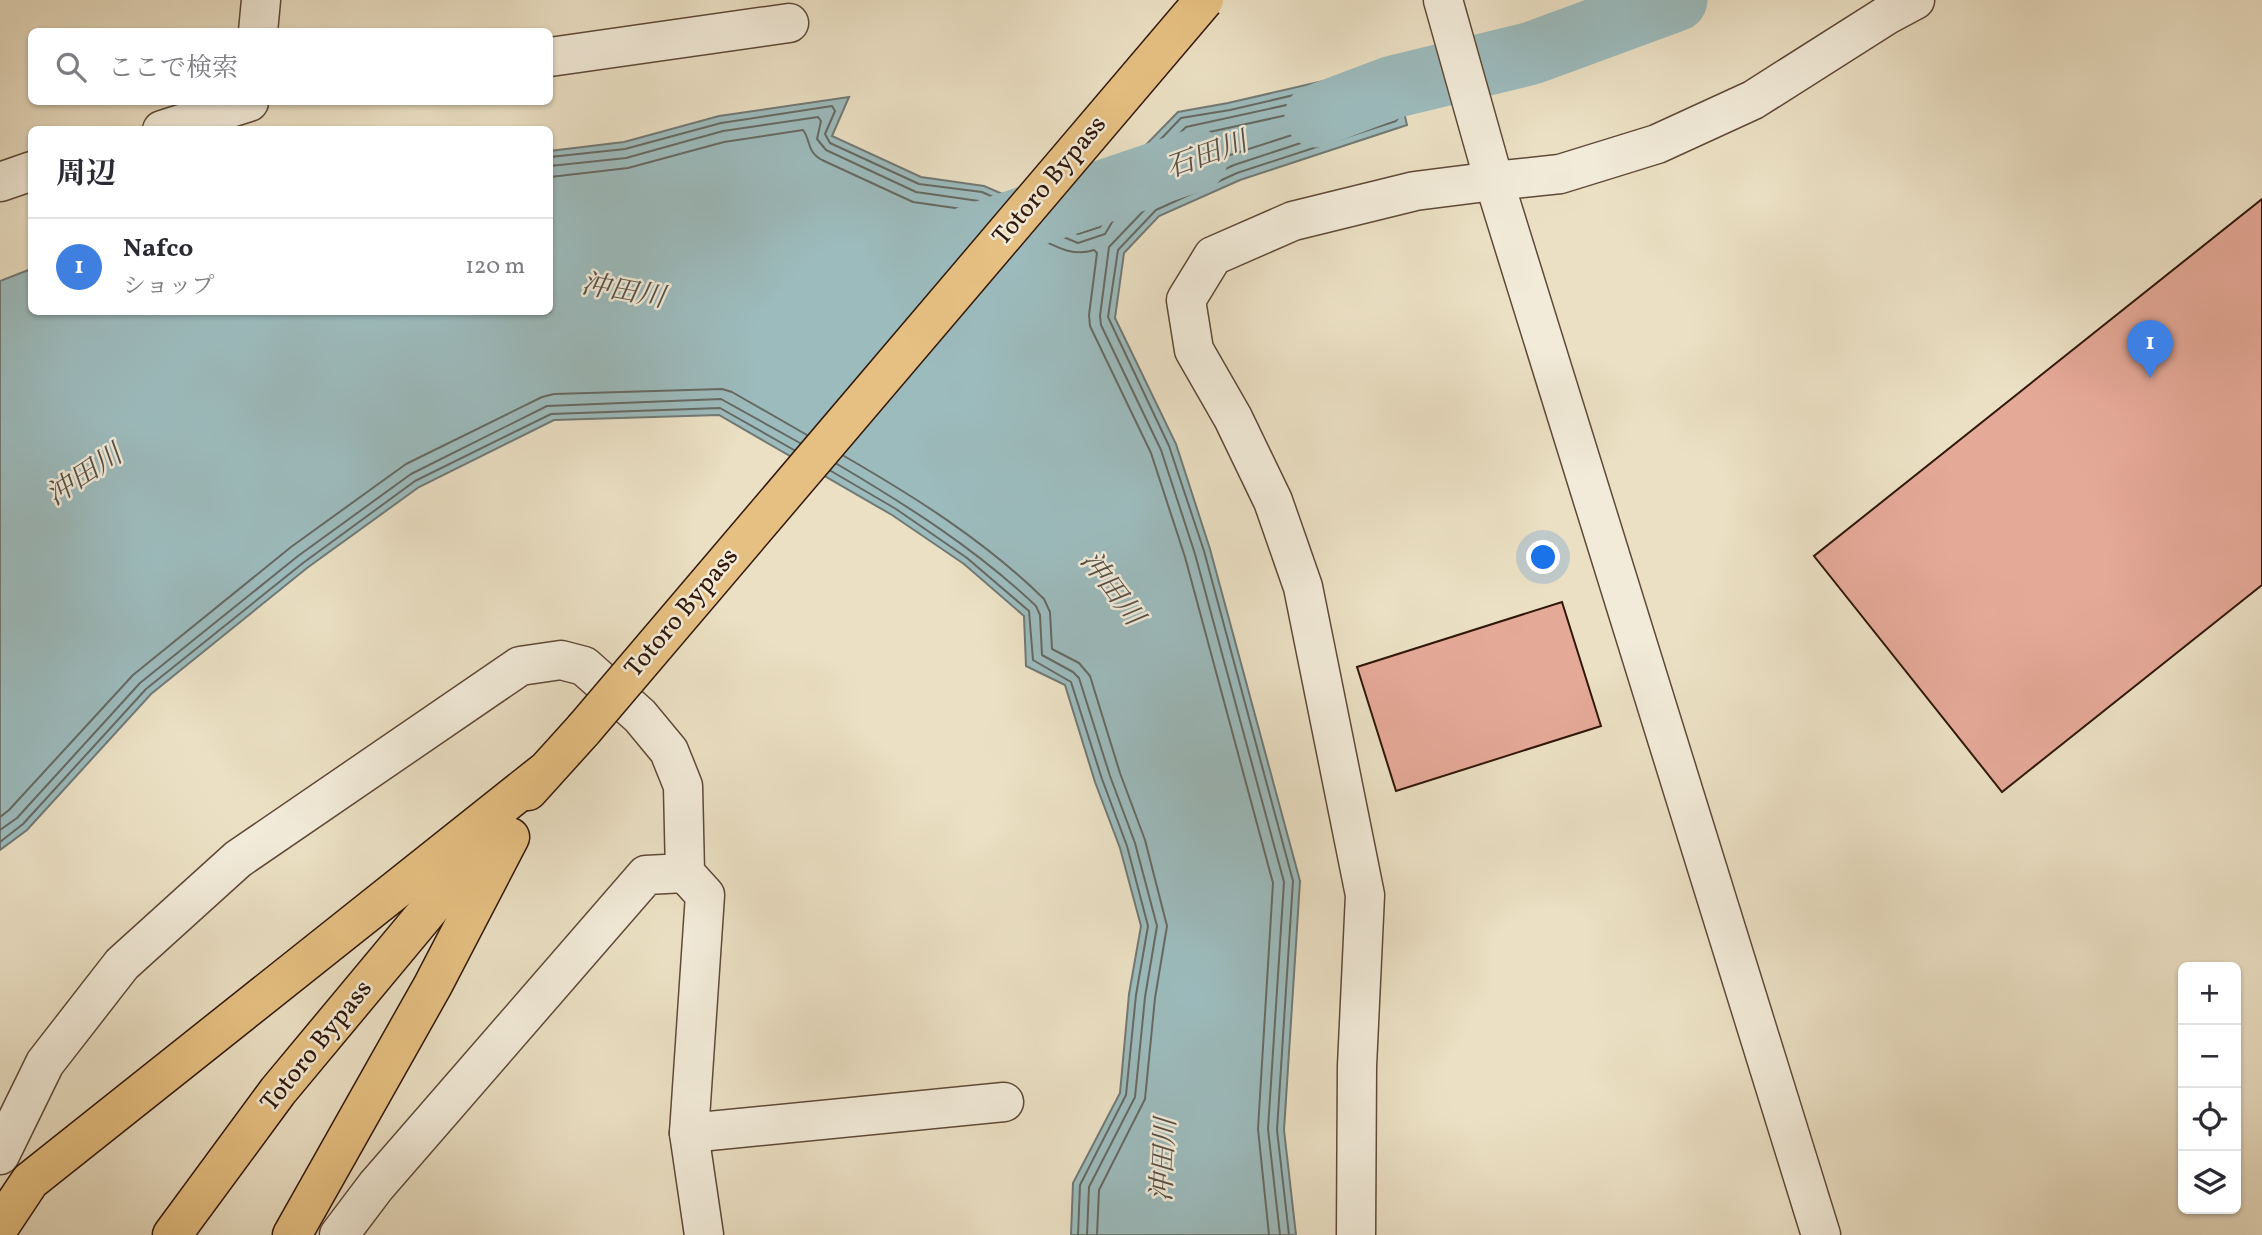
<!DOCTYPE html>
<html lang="ja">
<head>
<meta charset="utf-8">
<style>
	body { margin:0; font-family:Vollkorn,"Noto Serif JP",serif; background:#f2f2f3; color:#2b2b33 }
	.controls { position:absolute; right:21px; bottom:21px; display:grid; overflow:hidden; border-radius:10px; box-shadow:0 2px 5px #0004 }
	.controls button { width:63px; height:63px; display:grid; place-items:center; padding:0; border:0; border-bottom:2px solid #e1e1e2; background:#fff; color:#2b2b33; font:35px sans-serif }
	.you { position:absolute; left:1544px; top:558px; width:24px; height:24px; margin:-18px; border:5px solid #fff; border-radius:50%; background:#1a73e8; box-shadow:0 0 0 10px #1a73e833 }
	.badge { display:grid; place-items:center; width:46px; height:46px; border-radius:50%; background:#8f2418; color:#fff; font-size:23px; font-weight:700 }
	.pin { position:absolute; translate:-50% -58px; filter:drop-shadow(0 2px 4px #0008) }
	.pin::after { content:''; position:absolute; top:37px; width:24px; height:21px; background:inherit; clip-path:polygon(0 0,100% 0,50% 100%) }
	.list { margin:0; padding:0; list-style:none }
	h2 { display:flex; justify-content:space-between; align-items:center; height:91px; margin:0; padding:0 28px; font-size:30px }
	h2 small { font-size:23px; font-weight:400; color:#7c7c81 }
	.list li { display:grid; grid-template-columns:46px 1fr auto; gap:21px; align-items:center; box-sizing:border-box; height:98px; padding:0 28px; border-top:2px solid #e1e1e2 }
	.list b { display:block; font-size:26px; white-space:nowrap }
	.list p { margin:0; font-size:23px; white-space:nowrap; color:#7c7c81 }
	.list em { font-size:23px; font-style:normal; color:#7c7c81 }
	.icon { flex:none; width:38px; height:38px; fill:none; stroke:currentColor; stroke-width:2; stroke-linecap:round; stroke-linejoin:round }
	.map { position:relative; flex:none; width:2262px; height:1235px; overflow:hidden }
	.search { position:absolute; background:#fff; box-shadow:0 2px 5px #0004; left:28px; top:28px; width:525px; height:77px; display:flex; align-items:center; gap:18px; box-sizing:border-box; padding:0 24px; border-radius:10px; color:#7c7c81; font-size:26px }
	.panel { position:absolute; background:#fff; box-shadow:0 2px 5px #0004; left:28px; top:126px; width:525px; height:189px; border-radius:10px }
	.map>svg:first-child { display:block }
	.water { fill:#9cbbbd; stroke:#717975; stroke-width:2 }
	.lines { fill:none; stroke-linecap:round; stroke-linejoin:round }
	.shore { stroke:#666963; stroke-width:2 }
	.river { stroke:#9cbbbd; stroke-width:63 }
	.building { fill:#e5a998; stroke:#301709; stroke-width:2 }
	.minor-casing { stroke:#5f4938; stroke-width:41 }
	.tertiary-casing { stroke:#5f4938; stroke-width:41 }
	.trunk-casing { stroke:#301709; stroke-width:41 }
	.minor { stroke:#f2ebd9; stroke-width:38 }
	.tertiary { stroke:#f2ebd9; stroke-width:38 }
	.trunk { stroke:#e6c082; stroke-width:38 }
	.trunk-bridge-casing { stroke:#301709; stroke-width:41; stroke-linecap:butt }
	.trunk-bridge { stroke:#e6c082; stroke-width:38 }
	.labels { text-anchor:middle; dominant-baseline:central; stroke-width:5; stroke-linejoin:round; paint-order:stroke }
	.street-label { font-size:26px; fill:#301709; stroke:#f2ebd9 }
	.water-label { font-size:28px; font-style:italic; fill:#565048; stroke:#f2ebd9 }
</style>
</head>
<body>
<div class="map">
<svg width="2262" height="1235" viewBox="0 0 2262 1235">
	<rect width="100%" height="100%" fill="#ebe0c4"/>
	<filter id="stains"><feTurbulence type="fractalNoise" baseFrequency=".00286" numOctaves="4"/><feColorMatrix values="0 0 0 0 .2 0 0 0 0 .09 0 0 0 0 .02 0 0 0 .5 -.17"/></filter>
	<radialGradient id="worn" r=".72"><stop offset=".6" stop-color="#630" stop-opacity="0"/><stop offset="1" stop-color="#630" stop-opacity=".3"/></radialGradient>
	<path class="water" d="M1393,65L1407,125L1240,180L1159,216L1124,253L1115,318L1176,444L1210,549L1300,881L1284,1130L1296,1235H1071L1073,1183L1120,1093L1129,994L1141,926L1120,848L1095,782L1065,685L1026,666L1024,616L964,564L892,515L719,415L554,420L419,487L307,568L151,694L27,830L0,850V281L31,269L32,312H550V151L624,142L719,116L849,97L832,136L921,177L984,186L1079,227L1096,221L1129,162L1178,112L1228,103Z"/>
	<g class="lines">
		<g class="shore">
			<path d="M1370,97L1374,100L1375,106L1373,109L1230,155L1150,192L1145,190L1150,178L1191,136Z"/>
			<path d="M550,157L625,149L721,123L832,106L835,111L825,134L830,143L919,184L982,192L1004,202"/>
			<path d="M550,166L626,158L723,131L818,117L821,121L817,139L826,150L916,192L979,201L998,209"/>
			<path d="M550,177L628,168L724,142L803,130C811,140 806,151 822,160L913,202L976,211L991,218"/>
			<path d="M1045,220L1078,234L1100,227L1135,166L1181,118L1230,110L1384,74L1388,76L1398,118L1396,121L1237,173L1156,210L1118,250L1108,317L1169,446L1204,551L1293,881L1277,1130L1289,1235"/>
			<path d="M1039,227L1078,243L1105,234L1142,172L1186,127L1378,85L1382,87L1388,112L1386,115L1234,165L1151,203L1109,247L1100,316L1101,325L1161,450L1195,554L1284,882L1268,1129L1280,1235"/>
			<path d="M1032,235C1052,244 1071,258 1094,250L1097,253L1089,315L1090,326L1151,453L1185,557L1273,883L1258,1129L1269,1235"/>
			<path d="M844,456C915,497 985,541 1044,599L1050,612L1052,649L1079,663L1090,676L1120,773L1145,840L1167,926L1155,998L1145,1099L1099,1190L1097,1235"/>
			<path d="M837,464C908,506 976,549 1036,606L1040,615L1042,655L1073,672L1079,678L1110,776L1135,843L1157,926L1145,997L1135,1097L1089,1187L1087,1235"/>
			<path d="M831,471L896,509L967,558L1029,611L1033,660L1071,682L1102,779L1127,846L1148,926L1136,995L1126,1095L1080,1185L1078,1235"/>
			<path d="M0,817L9,810L133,675L291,547L406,464L542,397L554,394L722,389L732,392L807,435"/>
			<path d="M0,830L17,818L140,683L298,556L411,474L547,406L721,399L800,443"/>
			<path d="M0,842L23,824L146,689L303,563L415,481L551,414L720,408L794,450"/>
		</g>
		<g class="river">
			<path d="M1316,116L1393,87L1532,53L1676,0"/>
			<path d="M969,237L1196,160"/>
		</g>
	</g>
	<g class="building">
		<path d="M2262,199V585L2002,792L1814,556Z"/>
		<path d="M1562,602L1601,726L1396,791L1357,667Z"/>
	</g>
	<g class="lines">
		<g class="minor-casing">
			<g id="minor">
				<path d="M258,32L261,0"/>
				<path d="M550,57L789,23"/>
				<path d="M162,130L249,102"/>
				<path d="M0,182L32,171"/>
				<path d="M689,1133L1004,1102"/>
				<path d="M0,1155L45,1063L122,964L238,859L520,666L561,660L584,666L640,716L669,751L683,786L685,873L705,895L689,1133L704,1235"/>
				<path d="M339,1235L376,1186L646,875L685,873"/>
				<path d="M1356,1235L1357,1066L1365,895L1303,587L1273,501L1233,418L1194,350L1186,300L1213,256L1293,221L1415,191L1494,181"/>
			</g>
		</g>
		<g class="tertiary-casing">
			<g id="tertiary">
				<path d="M1443,0L1494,181L1821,1235"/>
				<path d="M1494,181L1560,174L1657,144L1753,100L1887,15L1915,0"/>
			</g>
		</g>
		<g class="trunk-casing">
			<g id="trunk">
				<path d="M528,791L584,729"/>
				<path d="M0,1226L30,1181L543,773"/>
				<path d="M172,1235L278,1091L491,835"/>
				<path d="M292,1235L433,985L510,837"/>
			</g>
		</g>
		<use href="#minor" class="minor"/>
		<use href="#tertiary" class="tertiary"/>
		<use href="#trunk" class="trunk"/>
		<g class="trunk-bridge-casing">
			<path id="trunk-bridge" d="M584,729L1204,0"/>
		</g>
		<use href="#trunk-bridge" class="trunk-bridge"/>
	</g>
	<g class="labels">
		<g class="street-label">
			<text transform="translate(1050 181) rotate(-50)">Totoro Bypass</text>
			<text transform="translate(682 613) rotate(-50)">Totoro Bypass</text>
			<text transform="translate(317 1046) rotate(-51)">Totoro Bypass</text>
		</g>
		<g class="water-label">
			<text transform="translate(1207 156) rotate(-20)">石田川</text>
			<text transform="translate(623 292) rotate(10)">沖田川</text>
			<text transform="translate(85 476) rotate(-34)">沖田川</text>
			<text transform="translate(1111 589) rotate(53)">沖田川</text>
			<text transform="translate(1165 1160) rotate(-87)">沖田川</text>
		</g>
	</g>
	<rect width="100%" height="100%" filter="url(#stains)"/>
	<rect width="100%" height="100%" fill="url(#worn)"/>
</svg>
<div class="controls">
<button>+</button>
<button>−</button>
<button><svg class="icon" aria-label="locate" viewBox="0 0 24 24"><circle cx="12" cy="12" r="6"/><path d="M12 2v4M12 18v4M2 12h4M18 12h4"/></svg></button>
<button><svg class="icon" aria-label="layers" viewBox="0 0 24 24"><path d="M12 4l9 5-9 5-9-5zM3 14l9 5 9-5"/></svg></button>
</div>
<div class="you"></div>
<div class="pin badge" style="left:2150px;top:378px;background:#3f7fe0">1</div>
<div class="search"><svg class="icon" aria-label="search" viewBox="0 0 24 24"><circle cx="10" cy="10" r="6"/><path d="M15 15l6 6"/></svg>ここで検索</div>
<section class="panel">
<h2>周辺<small></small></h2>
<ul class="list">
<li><span class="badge" style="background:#3f7fe0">1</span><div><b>Nafco</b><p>ショップ</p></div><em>120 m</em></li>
</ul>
</section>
</div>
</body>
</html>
